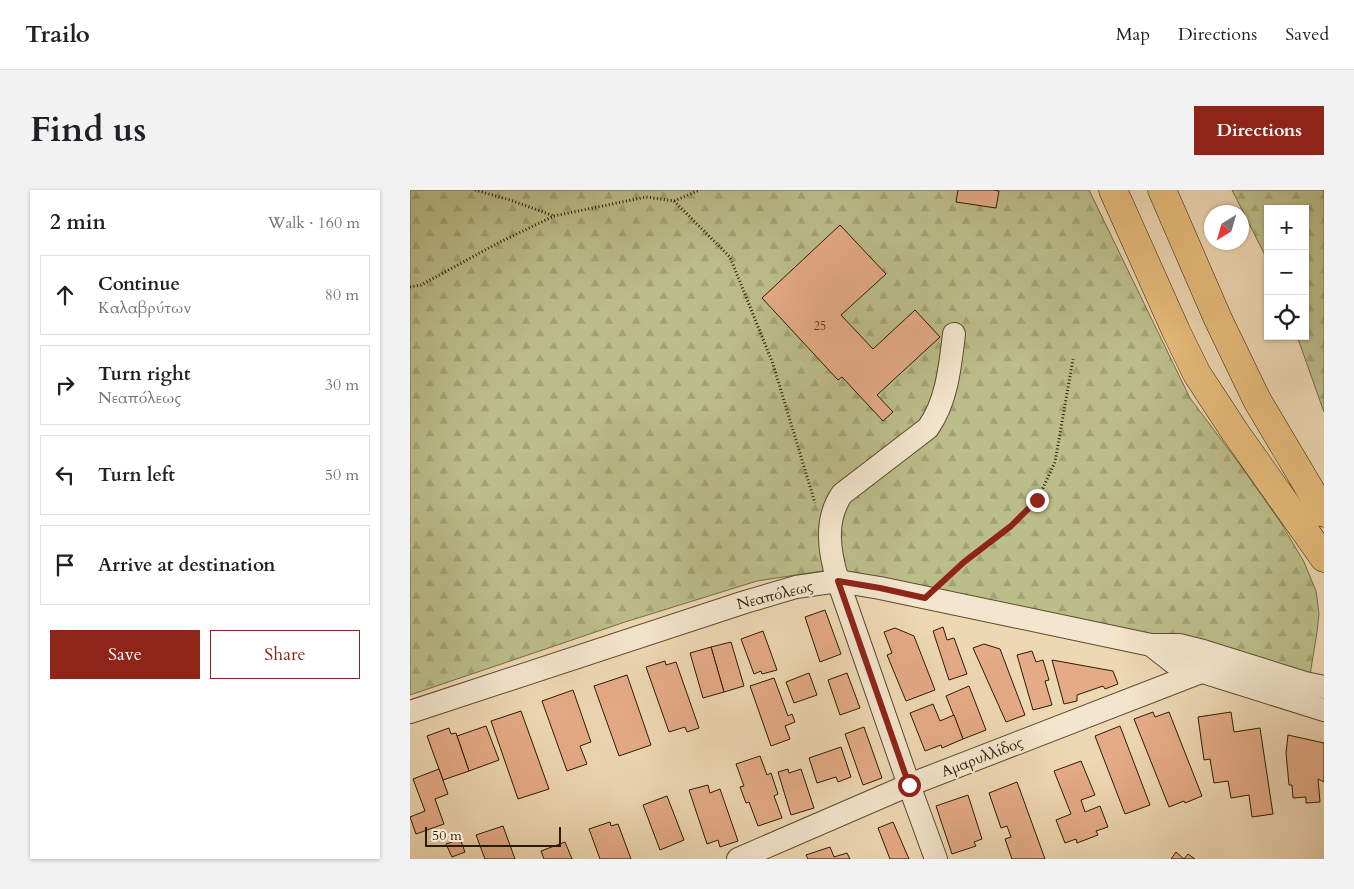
<!DOCTYPE html>
<html lang="en">
<head>
<meta charset="utf-8">
<style>
	body { margin:0; font-family:Cardo,serif; background:#f2f2f2; color:#202124 }
	.controls { position:absolute; right:15px; top:15px; display:grid; overflow:hidden; border-radius:0px; box-shadow:0 1px 4px #0004 }
	.controls button { width:45px; height:45px; display:grid; place-items:center; padding:0; border:0; border-bottom:1px solid #e0e0e0; background:#fff; color:#202124; font:25px sans-serif }
	.compass { position:absolute; left:794px; top:15px; width:45px; height:45px; border-radius:50%; background:#fff; box-shadow:0 1px 4px #0004; rotate:217deg }
	.scale { position:absolute; left:15px; bottom:12px; width:136px; box-sizing:border-box; padding-left:5px; border:2px solid #2c1b02; border-top:0; font-size:14px; line-height:18px; white-space:nowrap; color:#2c1b02; -webkit-text-stroke:4px #f4e6ce; paint-order:stroke }
	.stop { position:absolute; width:15px; height:15px; margin:-11px; border:4px solid #8f2418; border-radius:50%; background:#fff }
	.stop.end { background:#8f2418; border-color:#fff; box-shadow:0 1px 5px #0008 }
	.list { margin:0; padding:0; list-style:none }
	h2 { display:flex; justify-content:space-between; align-items:center; height:65px; margin:0; padding:0 20px; font-size:21px }
	h2 small { font-size:16px; font-weight:400; color:#757577 }
	.list li { display:grid; grid-template-columns:32px 1fr auto; gap:15px; align-items:center; box-sizing:border-box; height:80px; margin:0 10px 10px; padding:0 10px; border:1px solid #e0e0e0; border-radius:0px }
	.list b { display:block; font-size:19px; white-space:nowrap }
	.list p { margin:0; font-size:16px; white-space:nowrap; color:#757577 }
	.list em { font-size:16px; font-style:normal; color:#757577 }
	.actions { display:flex; gap:10px; padding:15px 20px }
	.actions a { flex:1; padding:11px 0; border:1px solid #8f2418; border-radius:0px; text-align:center; font-size:18px; color:#8f2418 }
	.actions .main { background:#8f2418; color:#fff }
	.icon { flex:none; width:28px; height:28px; fill:none; stroke:currentColor; stroke-width:2; stroke-linecap:round; stroke-linejoin:round }
	.map { position:relative; flex:none; width:914px; height:669px; overflow:hidden; border-radius:0px }
	header { display:flex; align-items:center; gap:30px; box-sizing:border-box; height:70px; padding:0 25px; background:#fff; border-bottom:1px solid #e0e0e0 }
	header strong { font-size:24px }
	nav { display:flex; gap:28px; margin-inline-start:auto; font-size:18px }
	.intro { display:flex; align-items:center; justify-content:space-between; box-sizing:border-box; height:120px; padding:0 30px }
	h1 { margin:0; font-size:35px }
	.button { padding:12px 22px; border-radius:0px; background:#8f2418; color:#fff; font-size:18px; font-weight:700 }
	main { display:flex; gap:30px; padding:0 30px }
	aside { flex:1; background:#fff; border-radius:0px; box-shadow:0 1px 4px #0004 }
	.map>svg:first-child { display:block }
	.forest { fill:url(#forest-firs); stroke:#746c46 }
	.building { fill:#e5ab86; stroke:#2c1b02 }
	.lines { fill:none; stroke-linecap:round; stroke-linejoin:round }
	.minor-casing { stroke:#5c4a2e; stroke-width:24 }
	.highway-casing { stroke:#2c1b02; stroke-width:29 }
	.path { stroke:#2c1b02; stroke-width:3; stroke-dasharray:1 2.5; stroke-linecap:butt }
	.minor { stroke:#f4e6ce; stroke-width:22 }
	.highway { stroke:#e7bc7a; stroke-width:28 }
	.route { stroke:#8f2418; stroke-width:6 }
	.labels { text-anchor:middle; dominant-baseline:central; stroke-width:4.5; stroke-linejoin:round; paint-order:stroke }
	.number-label { font-size:12px; fill:#5a3f23 }
	.street-label { font-size:15px; fill:#2c1b02; stroke:#f4e6ce }
</style>
</head>
<body>
<header>
<strong>Trailo</strong>
<nav><a>Map</a><a>Directions</a><a>Saved</a></nav>
</header>
<div class="intro"><h1>Find us</h1><a class="button">Directions</a></div>
<main>
<aside>
<h2>2 min<small>Walk · 160 m</small></h2>
<ul class="list">
<li><svg class="icon" aria-label="ahead" viewBox="0 0 24 24"><path d="M12 20V5M6 11l6-6 6 6"/></svg><div><b>Continue</b><p>Καλαβρύτων</p></div><em>80 m</em></li>
<li><svg class="icon" aria-label="right" viewBox="0 0 24 24"><path d="M7 20v-9h11M14 6l5 5-5 5"/></svg><div><b>Turn right</b><p>Νεαπόλεως</p></div><em>30 m</em></li>
<li><svg class="icon" aria-label="left" viewBox="0 0 24 24"><path d="M17 20v-9H6M10 6l-5 5 5 5"/></svg><div><b>Turn left</b></div><em>50 m</em></li>
<li><svg class="icon" aria-label="arrive" viewBox="0 0 24 24"><path d="M6 21V4h12l-3 4 3 4H6"/></svg><div><b>Arrive at destination</b></div></li>
</ul>
<div class="actions"><a class="main">Save</a><a>Share</a></div>
</aside>
<div class="map">
<svg width="914" height="669" viewBox="0 0 914 669">
	<defs>
		<pattern id="forest-firs" width="22" height="20" patternUnits="userSpaceOnUse" patternTransform="scale(1.25)"><rect width="22" height="20" fill="#bcbe8a"/><path d="M5 1l3.5 6h-7zM16 11l3.5 6h-7z" fill="#a2a375"/></pattern>
	</defs>
	<rect width="100%" height="100%" fill="#eed8b3"/>
	<filter id="stains"><feTurbulence type="fractalNoise" baseFrequency=".004" numOctaves="4"/><feColorMatrix values="0 0 0 0 .2 0 0 0 0 .09 0 0 0 0 .02 0 0 0 .5 -.17"/></filter>
	<radialGradient id="worn" r=".72"><stop offset=".6" stop-color="#630" stop-opacity="0"/><stop offset="1" stop-color="#630" stop-opacity=".3"/></radialGradient>
	<g class="forest">
		<path d="M0,0H679L780,208L831,276L871,333L894,372L906,401L909,424L907,442L900,485L438,383L412,381L347,391L215,432L0,505Z"/>
		<path d="M822,0H914V222L887,146H895V19H858V71Z"/>
	</g>
	<g class="building">
		<path d="M548,0H584L589,1L586,18L546,12Z"/>
		<path d="M430,35L476,84L431,125L463,159L505,120L530,147L467,205L483,222L473,231L432,187L428,190L352,108Z"/>
		<path d="M415,420L431,464L410,472L395,427Z"/>
		<path d="M533,437L537,450L544,448L557,484L539,490L523,441Z"/>
		<path d="M485,438L504,446L525,500L496,511L477,465L482,463L474,442Z"/>
		<path d="M353,441L367,480L352,484L351,481L344,484L331,449Z"/>
		<path d="M321,452L334,496L314,502L301,457Z"/>
		<path d="M574,454L590,459L615,525L596,532L563,458Z"/>
		<path d="M301,457L314,502L293,508L280,463Z"/>
		<path d="M622,461L626,472L633,470L639,490L635,491L642,515L623,520L607,465Z"/>
		<path d="M642,470L703,481L708,494L695,499L693,496L667,505V511L654,514Z"/>
		<path d="M255,471L256,475L266,472L289,538L277,542L275,537L259,542L236,477Z"/>
		<path d="M399,483L407,505L384,513L376,492Z"/>
		<path d="M437,483L450,518L430,525L418,490Z"/>
		<path d="M217,485L241,555L209,566L184,496Z"/>
		<path d="M364,488L378,526L382,524L385,532L375,536L380,549L361,556L340,496Z"/>
		<path d="M559,496L576,540L553,549L536,506Z"/>
		<path d="M163,500L181,552L170,556L177,574L157,581L132,511Z"/>
		<path d="M523,514L530,531L544,525L553,549L532,558L531,555L515,561L500,523Z"/>
		<path d="M111,521L139,599L108,609L81,531Z"/>
		<path d="M743,522L745,527L759,522L792,606L775,613L774,611L759,617L724,529Z"/>
		<path d="M821,522L824,542L850,538L863,624L842,627L839,605L821,608L818,591L804,593L800,569L794,570L788,527Z"/>
		<path d="M76,536L89,570L59,581L47,546Z"/>
		<path d="M710,536L740,615L715,624L685,546Z"/>
		<path d="M454,537L472,588L453,595L435,544Z"/>
		<path d="M39,538L41,544L46,543L59,581L33,590L17,546Z"/>
		<path d="M878,545L914,553V592L908,589L910,612L896,613V607L883,608L882,595H879L876,563Z"/>
		<path d="M431,557L441,587L428,592L426,587L407,593L399,568Z"/>
		<path d="M350,566L357,585L361,583L368,604L364,606L372,628L348,636L339,612L336,613L330,597L334,596L326,574Z"/>
		<path d="M671,571L685,605L671,610L675,622L690,616L698,637L686,641L688,645L667,653L666,649L655,653L646,630L661,624L644,581Z"/>
		<path d="M29,579L38,604L25,609L34,634L6,644L0,627L15,621L3,589Z"/>
		<path d="M378,579L379,583L391,579L404,618L381,625L368,582Z"/>
		<path d="M607,592L635,669H602L595,649L601,647L597,636L591,638L579,603Z"/>
		<path d="M298,595L300,603L310,599L328,651L310,657L308,650L297,654L279,600Z"/>
		<path d="M558,605L572,649L564,652L566,656L542,664L526,616Z"/>
		<path d="M257,606L274,650L250,660L233,615Z"/>
		<path d="M200,632L201,636L208,634L221,669H190L179,639Z"/>
		<path d="M483,632L499,669H480L468,638Z"/>
		<path d="M93,636L105,669H75L66,645Z"/>
		<path d="M50,649L55,662L42,667L36,654Z"/>
		<path d="M155,652L162,669H134L131,661Z"/>
		<path d="M420,657L424,667L437,663L440,669H398L396,665Z"/>
		<path d="M766,662L774,669L778,664L785,669H761Z"/>
	</g>
	<g class="lines">
		<g class="minor-casing">
			<g id="minor">
				<path d="M741,455L764,473L914,520"/>
				<path d="M0,522L335,412L386,397L428,391L470,398L741,455H769L793,461L895,493L914,497"/>
				<path d="M328,669L499,595L791,482"/>
				<path d="M526,669L499,595L428,391C419,362 414,330 432,304L518,238C537,211 540,177 544,144"/>
			</g>
		</g>
		<g class="highway-casing">
			<g id="highway">
				<path d="M703,0L766,141L787,184L825,242L914,368"/>
				<path d="M752,0L808,129L847,210L914,323"/>
			</g>
		</g>
		<g class="path">
			<path d="M65,0L100,10L144,26"/>
			<path d="M264,11L320,67L363,174L405,313"/>
			<path d="M0,97L11,95L90,52L144,26L236,7L264,11L290,0"/>
			<path d="M534,391L554,372L601,336L627,311L645,272L663,169"/>
		</g>
		<use href="#minor" class="minor"/>
		<use href="#highway" class="highway"/>
	</g>
	<g class="lines">
		<path class="route" d="M499,595L428,391L470,398L515,408L554,372L601,336L627,310"/>
	</g>
	<g class="labels">
		<g class="number-label">
			<text x="410" y="136">25</text>
		</g>
		<g class="street-label">
			<text transform="translate(365 405) rotate(-14)">Νεαπόλεως</text>
			<text transform="translate(572 567) rotate(-21)">Αμαρυλλίδος</text>
		</g>
	</g>
	<rect width="100%" height="100%" filter="url(#stains)"/>
	<rect width="100%" height="100%" fill="url(#worn)"/>
</svg>
<div class="controls">
<button>+</button>
<button>−</button>
<button><svg class="icon" aria-label="locate" viewBox="0 0 24 24"><circle cx="12" cy="12" r="6"/><path d="M12 2v4M12 18v4M2 12h4M18 12h4"/></svg></button>
</div>
<svg class="compass" viewBox="-18 -18 36 36"><path d="M0-13l5 13h-10z" fill="#e53935"/><path d="M0 13l5-13h-10z" fill="#757577"/></svg>
<div class="scale">50 m</div>
<div class="stop" style="left:499px;top:595px"></div>
<div class="stop end" style="left:627px;top:310px"></div>
</div>
</main>
</body>
</html>
